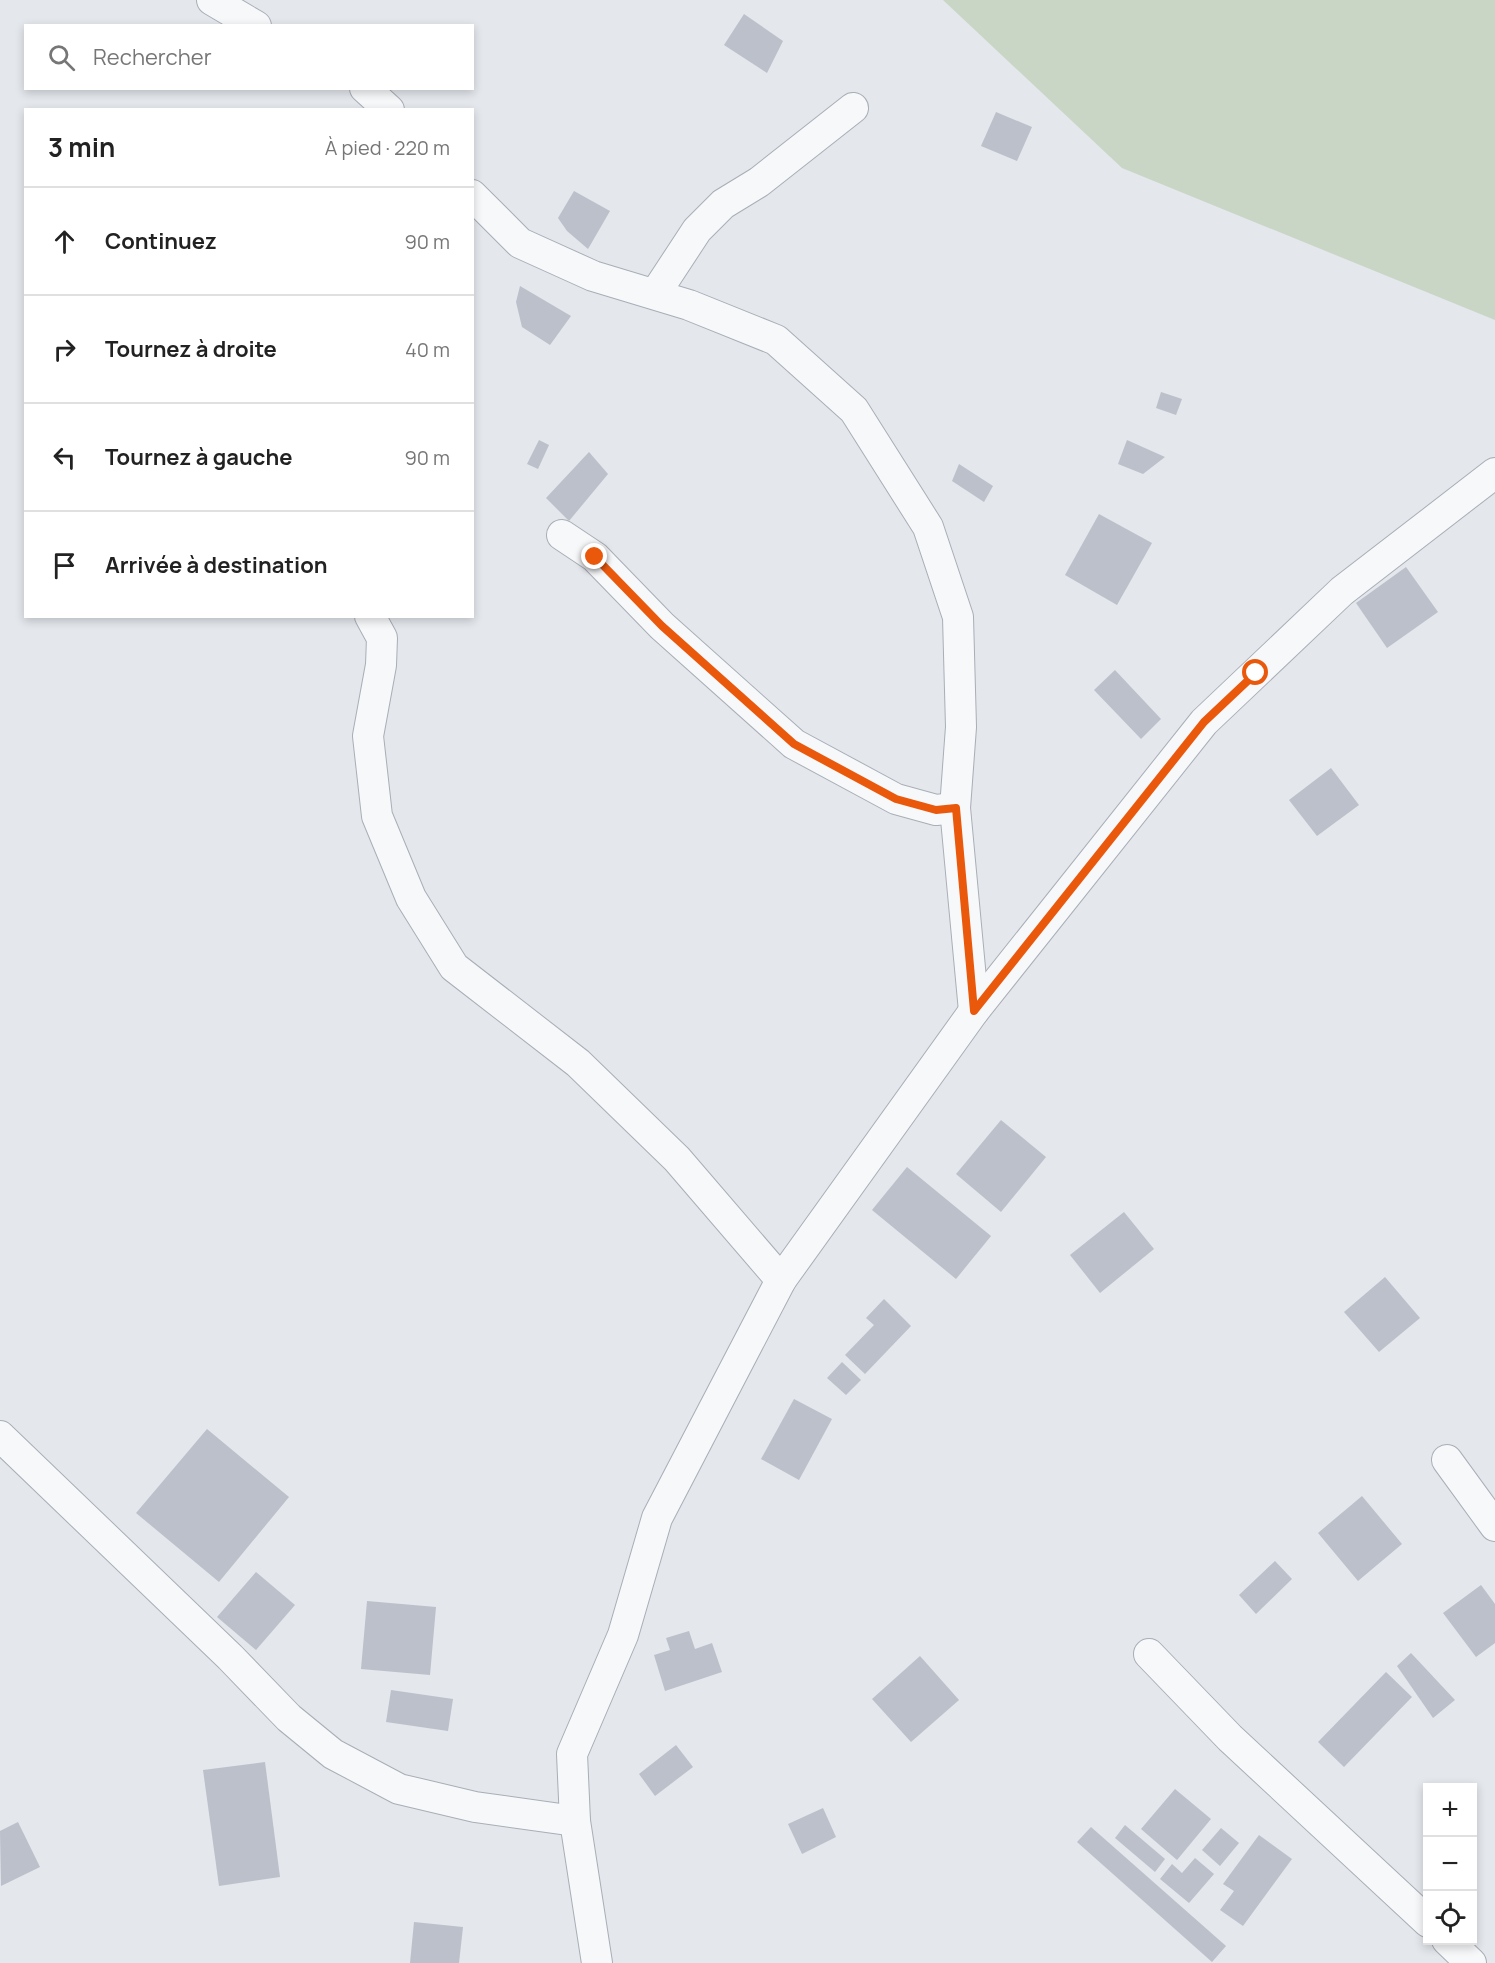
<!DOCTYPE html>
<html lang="fr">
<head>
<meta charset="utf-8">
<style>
	body { margin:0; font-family:Manrope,sans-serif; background:#f6f6f6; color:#222 }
	.controls { position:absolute; right:18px; bottom:18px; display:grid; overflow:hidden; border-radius:0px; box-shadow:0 3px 9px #0003 }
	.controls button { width:54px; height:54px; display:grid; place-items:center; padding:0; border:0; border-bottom:2px solid #e0e0e0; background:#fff; color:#222; font:30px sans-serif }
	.stop { position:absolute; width:18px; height:18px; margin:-14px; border:4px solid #ea580c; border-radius:50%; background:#fff }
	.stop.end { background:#ea580c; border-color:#fff; box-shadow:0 2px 6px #0008 }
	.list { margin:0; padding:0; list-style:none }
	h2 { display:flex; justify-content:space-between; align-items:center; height:78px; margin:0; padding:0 24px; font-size:26px }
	h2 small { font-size:20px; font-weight:400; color:#767676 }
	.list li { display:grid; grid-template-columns:39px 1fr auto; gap:18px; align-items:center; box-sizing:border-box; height:108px; padding:0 24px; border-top:2px solid #e0e0e0 }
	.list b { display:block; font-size:22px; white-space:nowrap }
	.list em { font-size:20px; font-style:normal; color:#767676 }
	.icon { flex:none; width:33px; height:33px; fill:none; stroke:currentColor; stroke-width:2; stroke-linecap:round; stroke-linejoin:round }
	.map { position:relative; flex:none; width:1495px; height:1963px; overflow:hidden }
	.search { position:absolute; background:#fff; box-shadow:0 3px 9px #0003; left:24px; top:24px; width:450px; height:66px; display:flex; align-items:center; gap:15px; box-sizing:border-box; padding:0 21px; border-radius:0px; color:#767676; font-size:22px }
	.panel { position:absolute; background:#fff; box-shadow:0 3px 9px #0003; left:24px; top:108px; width:450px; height:510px; border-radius:0px }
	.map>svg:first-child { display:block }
	.green { fill:#c9d6c5 }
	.building { fill:#bbc0ca }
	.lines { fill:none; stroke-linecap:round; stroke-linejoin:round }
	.street-casing { stroke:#a9aeb7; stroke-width:32 }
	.street { stroke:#f7f8fa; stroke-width:30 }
	.route { stroke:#ea580c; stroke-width:8 }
</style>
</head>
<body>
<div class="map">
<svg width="1495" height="1963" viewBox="0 0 1495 1963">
	<rect width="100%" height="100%" fill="#e4e7ec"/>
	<path class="green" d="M943,0H1495V320L1122,168Z"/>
	<g class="building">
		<path d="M744,14L783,41L767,73L724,45Z"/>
		<path d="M996,112L1032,127L1017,161L981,146Z"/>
		<path d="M574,191L610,211L588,249L567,231L558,218Z"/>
		<path d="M520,286L571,316L550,345L522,327L516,302Z"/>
		<path d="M1161,392L1182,399L1176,415L1156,408Z"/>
		<path d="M539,440L549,445L538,469L527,464Z"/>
		<path d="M1127,440L1165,457L1143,474L1118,464Z"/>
		<path d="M589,452L608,474L569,521L546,498Z"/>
		<path d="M959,464L993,486L984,502L952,481Z"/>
		<path d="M1099,514L1152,543L1117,605L1065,575Z"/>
		<path d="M1406,567L1438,612L1387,648L1356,603Z"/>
		<path d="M1115,670L1161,719L1141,739L1094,690Z"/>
		<path d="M1331,768L1359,805L1317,836L1289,800Z"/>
		<path d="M1001,1120L1046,1157L1001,1212L956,1174Z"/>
		<path d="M907,1167L991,1236L956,1279L872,1210Z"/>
		<path d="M1124,1212L1154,1249L1100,1293L1070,1255Z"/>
		<path d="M1385,1277L1420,1318L1379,1352L1344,1312Z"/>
		<path d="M884,1299L911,1326L865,1374L845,1355L874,1325L866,1318Z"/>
		<path d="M842,1362L861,1380L846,1395L827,1378Z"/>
		<path d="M794,1399L832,1419L799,1480L761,1459Z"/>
		<path d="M207,1429L289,1497L219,1582L136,1513Z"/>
		<path d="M1362,1496L1402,1544L1358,1581L1318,1533Z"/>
		<path d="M1275,1561L1292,1579L1256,1614L1239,1595Z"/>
		<path d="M256,1572L295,1605L256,1650L217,1617Z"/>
		<path d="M1481,1585L1495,1604V1643L1476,1657L1443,1613Z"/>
		<path d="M367,1601L436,1607L430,1675L361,1669Z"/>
		<path d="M689,1631L695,1649L712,1643L722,1672L665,1691L654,1655L670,1650L666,1638Z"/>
		<path d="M1411,1653L1455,1700L1433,1718L1397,1666Z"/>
		<path d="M920,1656L959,1700L911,1742L872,1699Z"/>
		<path d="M1386,1672L1412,1697L1344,1767L1318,1742Z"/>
		<path d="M391,1690L453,1699L448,1731L386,1722Z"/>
		<path d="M676,1745L693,1767L655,1796L639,1774Z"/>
		<path d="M265,1762L280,1877L219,1886L203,1770Z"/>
		<path d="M1175,1789L1211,1819L1177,1860L1141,1829Z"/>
		<path d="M823,1808L836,1837L802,1854L788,1824Z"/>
		<path d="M18,1822L40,1867L1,1886L0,1831Z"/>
		<path d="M1125,1825L1165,1859L1155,1872L1115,1838Z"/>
		<path d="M1091,1827L1226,1946L1212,1962L1077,1842Z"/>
		<path d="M1221,1828L1239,1843L1220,1866L1202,1850Z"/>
		<path d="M1259,1835L1292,1859L1243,1926L1220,1910L1234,1891L1223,1884Z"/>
		<path d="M1195,1858L1214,1874L1189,1903L1160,1879L1172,1864L1182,1873Z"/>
		<path d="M414,1922L463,1927L459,1963H410Z"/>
	</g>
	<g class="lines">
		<g class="street-casing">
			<g id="street">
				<path d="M212,0L256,26"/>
				<path d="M365,88L389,110"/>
				<path d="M472,195L520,243L593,276L689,305L776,340L854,410L928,527L958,617L961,727L955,808L974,1011"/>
				<path d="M655,294L697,230L723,204L759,182L853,108"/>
				<path d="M562,535L595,557L662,626L794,744L896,799L936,810L955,808"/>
				<path d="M370,616L382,638L381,665L368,736L377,816L411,898L454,967L578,1063L677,1159L781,1280"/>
				<path d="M0,1436L230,1657L289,1718L333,1754L399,1789L475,1807L575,1821"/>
				<path d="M1447,1460L1495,1526"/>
				<path d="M1149,1654L1230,1738L1428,1922"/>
				<path d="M1447,1940L1471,1963"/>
				<path d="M597,1963L575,1821L572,1754L623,1635L657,1518L781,1280L974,1011L1204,722L1342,591L1495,473"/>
			</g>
		</g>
		<use href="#street" class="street"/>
	</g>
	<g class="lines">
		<path class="route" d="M595,557L662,626L794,744L896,799L936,810L956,808L974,1011L1204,722L1256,673"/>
	</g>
</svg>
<div class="controls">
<button>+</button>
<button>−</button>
<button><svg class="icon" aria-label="locate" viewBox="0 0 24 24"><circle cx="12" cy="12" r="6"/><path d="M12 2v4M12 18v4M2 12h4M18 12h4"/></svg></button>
</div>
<div class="stop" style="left:1256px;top:673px"></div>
<div class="stop end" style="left:595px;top:557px"></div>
<div class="search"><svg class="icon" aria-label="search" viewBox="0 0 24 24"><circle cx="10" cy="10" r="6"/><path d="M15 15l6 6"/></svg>Rechercher</div>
<section class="panel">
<h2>3 min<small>À pied · 220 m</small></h2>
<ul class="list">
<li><svg class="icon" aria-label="ahead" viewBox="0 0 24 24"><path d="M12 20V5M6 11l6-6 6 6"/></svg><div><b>Continuez</b></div><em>90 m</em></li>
<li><svg class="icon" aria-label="right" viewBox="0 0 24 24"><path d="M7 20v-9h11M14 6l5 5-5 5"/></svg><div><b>Tournez à droite</b></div><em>40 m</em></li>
<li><svg class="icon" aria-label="left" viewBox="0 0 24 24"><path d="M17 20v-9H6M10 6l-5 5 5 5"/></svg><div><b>Tournez à gauche</b></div><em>90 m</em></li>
<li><svg class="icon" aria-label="arrive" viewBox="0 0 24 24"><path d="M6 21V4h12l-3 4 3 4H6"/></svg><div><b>Arrivée à destination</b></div></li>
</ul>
</section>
</div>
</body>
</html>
